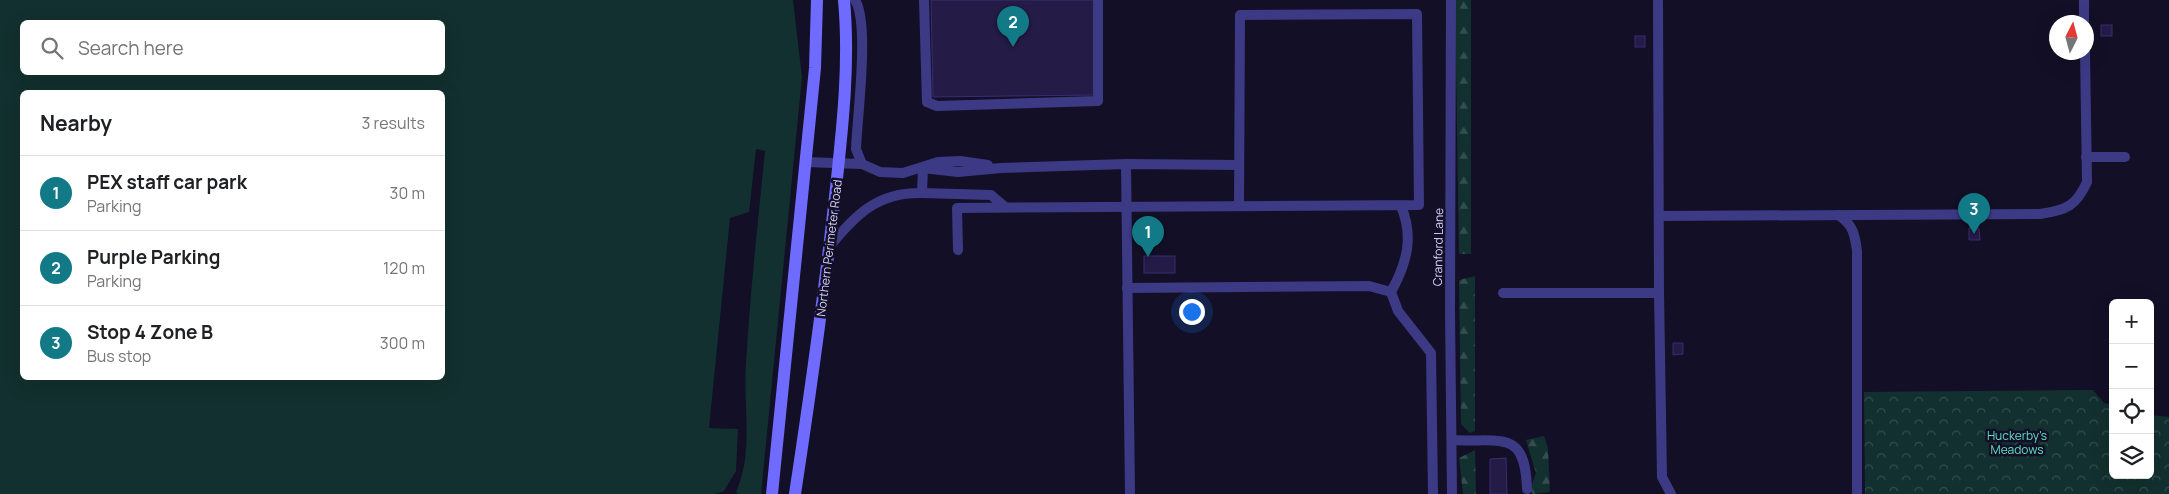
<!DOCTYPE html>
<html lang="en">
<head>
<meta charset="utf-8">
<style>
	body { margin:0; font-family:Manrope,sans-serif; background:#f6f6f6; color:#202124 }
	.controls { position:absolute; right:15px; bottom:15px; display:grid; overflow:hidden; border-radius:8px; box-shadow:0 5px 20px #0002 }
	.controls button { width:45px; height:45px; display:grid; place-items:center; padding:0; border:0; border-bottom:1px solid #e0e0e0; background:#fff; color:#202124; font:25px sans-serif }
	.compass { position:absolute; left:2049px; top:15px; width:45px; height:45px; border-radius:50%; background:#fff; box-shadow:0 5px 20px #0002; rotate:6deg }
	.you { position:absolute; left:1191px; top:311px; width:18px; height:18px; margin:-12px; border:4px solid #fff; border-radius:50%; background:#1a73e8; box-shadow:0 0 0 8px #1a73e833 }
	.badge { display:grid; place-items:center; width:32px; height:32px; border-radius:50%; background:#127987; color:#fff; font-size:16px; font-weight:700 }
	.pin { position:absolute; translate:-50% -41px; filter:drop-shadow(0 1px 2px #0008) }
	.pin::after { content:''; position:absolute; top:26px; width:18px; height:15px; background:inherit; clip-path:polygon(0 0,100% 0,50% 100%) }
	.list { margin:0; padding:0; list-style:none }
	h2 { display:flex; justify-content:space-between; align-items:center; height:65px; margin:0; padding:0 20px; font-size:21px }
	h2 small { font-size:16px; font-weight:400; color:#757577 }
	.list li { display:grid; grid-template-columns:32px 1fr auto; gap:15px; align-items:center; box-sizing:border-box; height:75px; padding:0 20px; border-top:1px solid #e0e0e0 }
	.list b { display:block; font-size:19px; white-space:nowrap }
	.list p { margin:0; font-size:16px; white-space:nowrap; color:#757577 }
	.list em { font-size:16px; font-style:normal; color:#757577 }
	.icon { flex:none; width:28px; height:28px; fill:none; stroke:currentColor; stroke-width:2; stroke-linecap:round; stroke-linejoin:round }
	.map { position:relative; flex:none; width:2169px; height:494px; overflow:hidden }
	.search { position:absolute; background:#fff; box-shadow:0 5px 20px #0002; left:20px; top:20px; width:425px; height:55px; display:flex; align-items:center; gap:12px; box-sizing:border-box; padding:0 18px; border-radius:8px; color:#757577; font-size:19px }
	.panel { position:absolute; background:#fff; box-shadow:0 5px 20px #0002; left:20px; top:90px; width:425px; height:290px; border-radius:8px }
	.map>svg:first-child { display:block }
	.grass { fill:#12302f; fill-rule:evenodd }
	.forest { fill:url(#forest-firs) }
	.park { fill:url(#park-crowns) }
	.building { fill:#241b47; stroke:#3b2d73 }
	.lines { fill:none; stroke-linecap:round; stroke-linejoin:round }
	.lane { stroke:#3d3a85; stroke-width:10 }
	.secondary { stroke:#6f6bff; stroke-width:12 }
	.labels { text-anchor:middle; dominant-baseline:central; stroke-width:5; stroke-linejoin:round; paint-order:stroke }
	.street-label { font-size:12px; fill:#d9d4ff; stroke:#130f26 }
	.park-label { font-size:12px; fill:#5fe0c0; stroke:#130f26 }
</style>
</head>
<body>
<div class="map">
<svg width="2169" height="494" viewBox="0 0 2169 494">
	<defs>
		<pattern id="forest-firs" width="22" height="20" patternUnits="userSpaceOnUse" patternTransform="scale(1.25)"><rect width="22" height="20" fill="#12302f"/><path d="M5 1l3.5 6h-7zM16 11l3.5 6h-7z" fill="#344d4e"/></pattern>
		<pattern id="park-crowns" width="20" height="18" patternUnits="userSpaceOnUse" patternTransform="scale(1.25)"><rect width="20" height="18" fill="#12302f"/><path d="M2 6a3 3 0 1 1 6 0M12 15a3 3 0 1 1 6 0" fill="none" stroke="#344d4e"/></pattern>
	</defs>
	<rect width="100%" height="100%" fill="#130f26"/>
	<path class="grass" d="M0,0H793L802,77L761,494H738L736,492C754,451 743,408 746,364C750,293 758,222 765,151L756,149L749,212L730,218L709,428L738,429L736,471L724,491L715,494H0ZM22,22H442V72H22ZM22,92H442V378H22Z"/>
	<g class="forest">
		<path d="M1455,0H1471V254H1459Z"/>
		<path d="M1475,276V431L1470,433L1461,424L1459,280Z"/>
		<path d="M1544,436L1548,448L1550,492L1533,494L1530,490L1536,473L1526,440Z"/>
		<path d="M1475,450L1476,494H1463L1459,458Z"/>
	</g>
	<path class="park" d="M2093,390L2104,403L2113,405V475H2150V415L2169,417V494H1865L1864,392Z"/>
	<g class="building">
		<path d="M931,0H1094L1096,95L933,97Z"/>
		<rect x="2101" y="25" width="11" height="11"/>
		<rect x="1635" y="36" width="10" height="11"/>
		<path d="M1969,228L1979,229L1980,240H1969Z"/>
		<rect x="1144" y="256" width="31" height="17"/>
		<path d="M1673,343H1683V354L1673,355Z"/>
		<path d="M1506,458L1507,494H1490V459Z"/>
	</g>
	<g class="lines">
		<g class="lane">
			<path d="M855,0C870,23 857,118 856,149L862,164"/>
			<path d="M924,0L927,102L937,106L1098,101V0"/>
			<path d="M1451,0L1450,312L1452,494"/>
			<path d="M1658,0L1659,293L1662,477L1671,494"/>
			<path d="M2084,0V22"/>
			<path d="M2086,157H2125"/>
			<path d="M805,162L862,164L880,172L903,173L938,162L960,161L988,165"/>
			<path d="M1126,164L1130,494"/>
			<path d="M923,168L958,172L1001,168L1126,164L1239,165"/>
			<path d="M922,193L991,195L1004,206"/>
			<path d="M1401,206C1414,237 1407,263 1391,292L1398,311L1431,353L1433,494"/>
			<path d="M1838,215C1853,224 1855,235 1857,251V494"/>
			<path d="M1659,216L2040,214C2067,210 2076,206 2087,182L2085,52"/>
			<path d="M830,246C856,214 878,192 922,193L923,168"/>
			<path d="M958,250L957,208L1419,205L1417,14L1240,15L1239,206"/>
			<path d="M1127,288L1369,286L1391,292"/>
			<path d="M1503,293H1659"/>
			<path d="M1453,440C1501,443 1525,428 1527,489"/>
		</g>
		<g class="secondary">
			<path d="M772,494L815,68L817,0"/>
			<path d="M795,494C810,395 824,296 835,197C842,131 850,66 844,0"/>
		</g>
	</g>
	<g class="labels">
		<g class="street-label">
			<text transform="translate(1438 247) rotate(-89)">Cranford Lane</text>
			<text transform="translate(829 248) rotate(-83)">Northern Perimeter Road</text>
		</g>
		<g class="park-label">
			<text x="2017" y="435">Huckerby's<tspan x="2017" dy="14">Meadows</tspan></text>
		</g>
	</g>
</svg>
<div class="controls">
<button>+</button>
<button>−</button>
<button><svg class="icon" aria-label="locate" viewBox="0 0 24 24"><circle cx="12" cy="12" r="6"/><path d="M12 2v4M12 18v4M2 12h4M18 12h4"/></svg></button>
<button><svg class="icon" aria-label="layers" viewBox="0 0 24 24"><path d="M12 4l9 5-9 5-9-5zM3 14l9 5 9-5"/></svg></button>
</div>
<svg class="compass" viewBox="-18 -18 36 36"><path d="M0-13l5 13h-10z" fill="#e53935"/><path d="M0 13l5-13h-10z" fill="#757577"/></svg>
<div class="you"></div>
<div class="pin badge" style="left:1148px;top:257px">1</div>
<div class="pin badge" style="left:1013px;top:47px">2</div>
<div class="pin badge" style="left:1974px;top:234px">3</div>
<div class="search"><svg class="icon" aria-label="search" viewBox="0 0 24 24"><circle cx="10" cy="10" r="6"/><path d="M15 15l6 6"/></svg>Search here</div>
<section class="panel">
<h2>Nearby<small>3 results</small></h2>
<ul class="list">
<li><span class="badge">1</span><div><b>PEX staff car park</b><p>Parking</p></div><em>30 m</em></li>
<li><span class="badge">2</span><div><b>Purple Parking</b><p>Parking</p></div><em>120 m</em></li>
<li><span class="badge">3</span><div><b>Stop 4 Zone B</b><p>Bus stop</p></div><em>300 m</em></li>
</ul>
</section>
</div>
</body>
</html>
